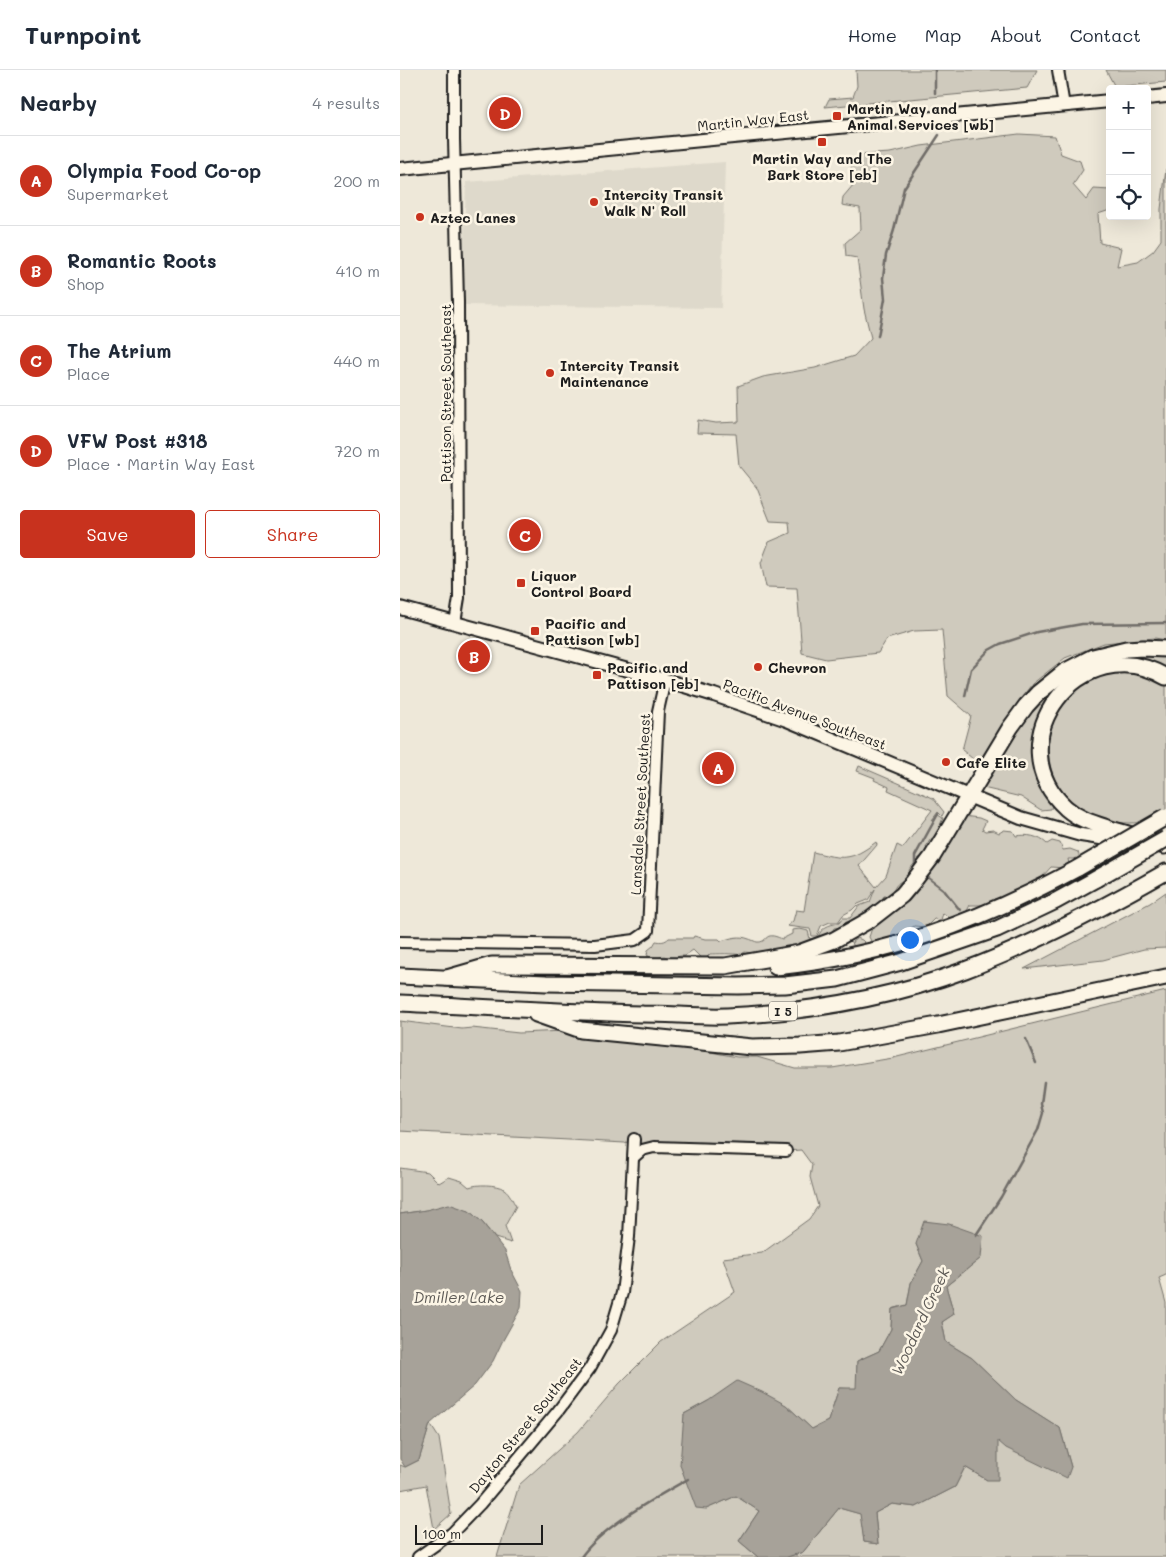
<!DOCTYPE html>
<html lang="en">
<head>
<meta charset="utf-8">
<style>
	body { margin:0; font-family:Mali,sans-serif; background:#f2f2f3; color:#1f2937 }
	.controls { position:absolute; right:15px; top:15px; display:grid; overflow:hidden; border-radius:5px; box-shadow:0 5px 20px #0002 }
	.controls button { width:45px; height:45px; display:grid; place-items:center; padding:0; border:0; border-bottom:1px solid #e0e1e3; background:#fff; color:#1f2937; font:25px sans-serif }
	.scale { position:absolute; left:15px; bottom:12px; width:128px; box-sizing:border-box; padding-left:5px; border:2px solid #1c1c1c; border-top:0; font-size:14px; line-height:18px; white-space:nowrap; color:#1c1c1c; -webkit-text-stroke:4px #fcf5e5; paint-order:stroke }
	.you { position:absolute; left:509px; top:869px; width:18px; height:18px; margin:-12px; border:4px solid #fff; border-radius:50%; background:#1a73e8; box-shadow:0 0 0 8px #1a73e833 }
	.badge { display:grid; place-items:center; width:32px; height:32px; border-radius:50%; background:#c8321e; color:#fff; font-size:16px; font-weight:700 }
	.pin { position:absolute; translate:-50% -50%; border:2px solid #fff; box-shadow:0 1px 5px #0006 }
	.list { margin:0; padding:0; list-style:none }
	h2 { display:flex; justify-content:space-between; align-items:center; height:65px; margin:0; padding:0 20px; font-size:21px }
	h2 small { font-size:16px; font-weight:400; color:#747a83 }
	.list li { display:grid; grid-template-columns:32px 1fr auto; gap:15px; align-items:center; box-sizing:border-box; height:90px; padding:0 20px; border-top:1px solid #e0e1e3 }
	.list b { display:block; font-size:19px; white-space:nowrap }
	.list p { margin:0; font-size:16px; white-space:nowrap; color:#747a83 }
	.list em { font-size:16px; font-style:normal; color:#747a83 }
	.actions { display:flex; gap:10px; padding:15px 20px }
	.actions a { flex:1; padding:11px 0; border:1px solid #c8321e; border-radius:5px; text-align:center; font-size:18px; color:#c8321e }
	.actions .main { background:#c8321e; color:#fff }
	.icon { flex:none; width:28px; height:28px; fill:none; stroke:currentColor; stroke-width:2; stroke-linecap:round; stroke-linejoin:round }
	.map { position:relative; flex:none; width:766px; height:1487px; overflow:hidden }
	header { display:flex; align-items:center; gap:30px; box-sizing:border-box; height:70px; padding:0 25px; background:#fff; border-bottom:1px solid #e0e1e3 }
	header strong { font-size:24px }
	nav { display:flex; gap:28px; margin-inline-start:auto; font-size:18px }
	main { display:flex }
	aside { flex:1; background:#fff }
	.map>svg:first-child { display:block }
	.built { fill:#ded9cb }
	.green { fill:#cfcabd; stroke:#76736c }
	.water { fill:#a7a299; stroke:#6f6c67 }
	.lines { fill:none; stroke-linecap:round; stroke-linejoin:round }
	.stream { stroke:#6f6c67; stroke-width:2.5 }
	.minor-casing { stroke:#1c1c1c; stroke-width:14 }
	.major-casing { stroke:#1c1c1c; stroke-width:16 }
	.highway-casing { stroke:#1c1c1c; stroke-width:19 }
	.minor { stroke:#fcf5e5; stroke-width:10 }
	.major { stroke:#fcf5e5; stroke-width:12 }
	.highway { stroke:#fcf5e5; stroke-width:15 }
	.highway-bridge-casing { stroke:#1c1c1c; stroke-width:19; stroke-linecap:butt }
	.highway-bridge { stroke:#fcf5e5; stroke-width:15 }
	.poi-dot { fill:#c8321e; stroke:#fcf5e5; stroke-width:2 }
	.labels { text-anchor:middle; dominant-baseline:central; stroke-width:5; stroke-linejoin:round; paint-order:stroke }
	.shield { fill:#fcf5e5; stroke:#5f5d58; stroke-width:1 }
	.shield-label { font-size:12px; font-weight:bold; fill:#1c1c1c }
	.poi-label { font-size:14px; font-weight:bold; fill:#1c1c1c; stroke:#fcf5e5; text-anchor:start }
	.street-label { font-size:14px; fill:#1c1c1c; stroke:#fcf5e5 }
	.water-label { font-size:15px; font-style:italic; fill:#5b5854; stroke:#fcf5e5 }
</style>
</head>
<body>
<header>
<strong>Turnpoint</strong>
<nav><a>Home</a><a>Map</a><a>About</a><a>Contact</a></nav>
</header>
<main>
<aside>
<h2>Nearby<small>4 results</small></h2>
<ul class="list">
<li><span class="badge">A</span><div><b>Olympia Food Co-op</b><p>Supermarket</p></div><em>200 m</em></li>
<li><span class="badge">B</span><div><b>Romantic Roots</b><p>Shop</p></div><em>410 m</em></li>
<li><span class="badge">C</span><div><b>The Atrium</b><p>Place</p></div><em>440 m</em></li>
<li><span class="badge">D</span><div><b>VFW Post #318</b><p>Place · Martin Way East</p></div><em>720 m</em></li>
</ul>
<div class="actions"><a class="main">Save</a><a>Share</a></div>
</aside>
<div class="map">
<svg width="766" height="1487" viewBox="0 0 766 1487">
	<rect width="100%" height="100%" fill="#eee8d9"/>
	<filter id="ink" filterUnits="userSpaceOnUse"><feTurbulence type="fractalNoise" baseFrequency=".02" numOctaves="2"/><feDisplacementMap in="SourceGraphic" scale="10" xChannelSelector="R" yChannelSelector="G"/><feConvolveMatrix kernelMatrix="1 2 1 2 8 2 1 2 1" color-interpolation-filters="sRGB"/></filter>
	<g filter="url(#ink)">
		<path class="built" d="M325,92L321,238L62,235L66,112Z"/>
		<g class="green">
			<path d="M456,0H637L627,18L425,37L429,29L453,27L457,16Z"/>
			<path d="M706,0H766V12L715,17Z"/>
			<path d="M619,64L655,66L661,84L680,91L683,100L673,115L686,130L694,119L710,120V140L698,144L700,173L721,178L717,196L738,192L753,181L761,170V139L766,99V570L755,568L704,573L665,588L632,614L613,639L578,693L562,680L571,646L548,626L542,560L514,561L487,569L478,583L426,589L402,583L397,518L366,517L361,493L369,472L390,463L389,452L370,451L357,418L339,396L336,364L297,363L298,350L316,353L339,352L338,316L363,307L415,298L454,286L471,268L464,239L457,188L446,186L445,173L461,159L460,138L442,135L443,127L454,114L451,97L459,85L490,83L521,76Z"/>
			<path d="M766,584V601L725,589L729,585Z"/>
			<path d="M726,602L741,604L766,615V739C760,743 753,749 747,751C737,754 722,753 712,752C623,738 627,606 726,602Z"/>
			<path d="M660,613L661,615L650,628L642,716L648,727L653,730L651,739L641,740L621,727L583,718V713C606,677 628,641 660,613Z"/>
			<path d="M459,696L533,728L544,742L542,746L538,742L532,750L538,745L543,748L536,765L530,770L526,777L529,783L519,788L509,800L512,808C501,809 492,815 493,827L484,826L480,832L481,838L471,844L462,843V849L455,853L446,852L442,857L434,858L430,866C408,874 368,887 345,882L340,885C335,883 316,884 310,884L306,888H301L293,880L284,886H280L272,889L264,886L253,889L247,885L248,880L253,876L256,871C261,872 265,872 269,868H293L294,866L305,869H319L321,871C331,868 339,865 349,869C350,869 356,872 357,872C369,873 363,860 382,869L392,864V860L400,859L408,861L410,869L418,867C422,857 428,855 439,853L443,848H450L459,836L470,832L475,819L468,830L458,834L452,840L443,845L438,852H430L421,856L417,866H412L410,859L387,856L393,851L396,840L404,841L413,782C442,789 450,792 476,772L477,775L459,796L476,817L486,806L497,775L503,778L532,740L488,720L489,717L474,710L475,708L457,701Z"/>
			<path d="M563,746L579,748L586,751L582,759L585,761L593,760L599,763L604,760L613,761L616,766C627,764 639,766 647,774L652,771L660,773L663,780L670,779L678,782L680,789H668L669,794L664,798L651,797L643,806L644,810L627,819H618L611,825L594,829L595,835H570L567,841L550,848L543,843L541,850L534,849L526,857L514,856L496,870L454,878L452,872L457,868L462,870L466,874L471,871L469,867L474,852L476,853L494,842L514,817Z"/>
			<path d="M766,822V878L744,879L703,890L624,899L750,833Z"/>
			<path d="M766,921V1205L759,1208L766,1233V1487H387L403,1482L439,1438L461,1444L464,1472L478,1474L475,1443L492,1434L516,1437L555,1417L565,1397L587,1410L598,1370L671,1397L660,1358L616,1330L572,1288L546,1272L542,1252L554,1244L546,1216L581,1188L516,1174L523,1191L511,1213L507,1235L492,1239L491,1259L479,1281L457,1291V1319L439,1318L428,1351L412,1359L386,1335L308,1331L284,1344L306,1439L336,1426L359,1441L339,1471L358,1487H97L119,1415L178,1362L219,1314L261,1272L335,1222L323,1188L362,1183L409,1149L418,1136L410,1107L412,1095L401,1080L385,1081L247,1078L234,1069L225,1073L0,1061V951L62,959L72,958L119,963L163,961L279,976L337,987H357L395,998H432L493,988Z"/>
			<path d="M0,1098L28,1102L39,1113L49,1107L62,1111L69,1117C77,1114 96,1114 104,1119C110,1123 112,1130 116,1136L105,1156L111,1173L95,1168L82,1152L69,1141L26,1140L0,1144Z"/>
			<path d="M30,1354L39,1368L51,1444L34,1459L26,1415L0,1420V1395L5,1397L19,1390Z"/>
		</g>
		<g class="water">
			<path d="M49,1134L69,1141L82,1152L105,1181L111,1200L122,1221L121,1238L102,1272L93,1291L75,1315L30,1354L19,1390L5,1397L0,1389V1144L26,1140Z"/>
			<path d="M524,1151L549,1154L583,1166L581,1188L546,1216L554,1244L542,1252L546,1272L572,1288L616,1330L660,1358L671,1397L667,1408L606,1378L598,1371V1410H587L565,1397L555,1417L516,1437L492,1434L475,1443L478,1474L464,1472L460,1444L439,1438L403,1482L387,1487H358L339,1471L359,1441L336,1426L306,1439L296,1438L280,1395L284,1344L308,1331L337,1311L362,1322L386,1335L412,1359L428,1351L439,1318H456L457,1291L479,1281L491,1259L492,1239L507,1235L511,1213L523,1191L516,1174Z"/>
		</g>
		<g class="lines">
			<g class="stream">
				<path d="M535,0V23"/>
				<path d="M478,266L485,229L483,208L486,185L494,160L504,118L539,65"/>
				<path d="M565,626L571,599L589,580L600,574L637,562L682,554L766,553"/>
				<path d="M515,797V786L538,744"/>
				<path d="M526,806L543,819L560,840"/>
				<path d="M626,969L636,993"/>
				<path d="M576,1165L601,1127L638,1060L643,1043L641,1034L644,1012"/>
				<path d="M181,1487C202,1457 256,1427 288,1409"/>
			</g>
			<g class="minor-casing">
				<g id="minor">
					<path d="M54,0V69L58,232L59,528L55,553"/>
					<path d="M658,0L664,36"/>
					<path d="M0,872L195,875L235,870L248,861L258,641L265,610"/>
					<path d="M234,1087L242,1080L254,1077L386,1081"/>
					<path d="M18,1487L52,1463L80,1434L158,1341L190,1298L211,1260L222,1223L229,1167L234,1069"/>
				</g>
			</g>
			<g class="major-casing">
				<g id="major">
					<path d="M747,28L766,26"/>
					<path d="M0,99L710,31"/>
					<path d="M0,538L265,610L314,625L387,650L621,748L681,765L726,772"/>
				</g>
			</g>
			<g class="highway-casing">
				<g id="highway">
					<path d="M764,776C748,771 731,764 714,760C696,754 681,751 666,738C594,672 681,557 766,607"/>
					<path d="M376,897C488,886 580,851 678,798"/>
					<path d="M0,906L146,913L338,916L385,915L437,909L501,892L597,859L656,831L696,809"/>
					<path d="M47,908L92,895L325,896L399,883L434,870L471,849L502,825L513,812L532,787L610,658L626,636L638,623L664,602L693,587L726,579L743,578L766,579"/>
					<path d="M0,933C81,937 162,942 243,944C271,944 299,947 327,946C407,942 491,928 565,900C634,874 703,838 766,802"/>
					<path d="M136,944L181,960L352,977L400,976L439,973L538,955L766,907"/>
				</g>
			</g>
			<use href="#minor" class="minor"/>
			<use href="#major" class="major"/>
			<use href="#highway" class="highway"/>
			<g class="highway-bridge-casing">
				<g id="highway-bridge">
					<path d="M678,798L766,747"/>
					<path d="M696,809L766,769"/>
				</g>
			</g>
			<use href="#highway-bridge" class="highway-bridge"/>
		</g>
	</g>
	<g class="poi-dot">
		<rect x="432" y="41" width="10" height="10" rx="2.5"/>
		<rect x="417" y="67" width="10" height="10" rx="2.5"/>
		<circle cx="194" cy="132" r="5"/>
		<circle cx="20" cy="147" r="5"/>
		<circle cx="150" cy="303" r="5"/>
		<rect x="116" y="508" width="10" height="10" rx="2.5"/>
		<rect x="130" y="556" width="10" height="10" rx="2.5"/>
		<circle cx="358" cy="597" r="5"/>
		<rect x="192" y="600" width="10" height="10" rx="2.5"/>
		<circle cx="546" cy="692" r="5"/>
	</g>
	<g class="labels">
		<rect class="shield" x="369" y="931.5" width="28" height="19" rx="4"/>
		<g class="shield-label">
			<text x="383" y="941">I 5</text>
		</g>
		<g class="poi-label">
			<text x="447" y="38">Martin Way and<tspan x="447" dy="16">Animal Services [wb]</tspan></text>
			<text x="422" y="88" text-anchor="middle">Martin Way and The<tspan x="422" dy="16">Bark Store [eb]</tspan></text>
			<text x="204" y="124">Intercity Transit<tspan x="204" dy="16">Walk N' Roll</tspan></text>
			<text x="30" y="147">Aztec Lanes</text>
			<text x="160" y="295">Intercity Transit<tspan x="160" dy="16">Maintenance</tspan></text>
			<text x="131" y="505">Liquor<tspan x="131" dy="16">Control Board</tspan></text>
			<text x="145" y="553">Pacific and<tspan x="145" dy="16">Pattison [wb]</tspan></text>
			<text x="207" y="597">Pacific and<tspan x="207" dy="16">Pattison [eb]</tspan></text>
			<text x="368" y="597">Chevron</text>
			<text x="556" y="692">Cafe Elite</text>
		</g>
		<g class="street-label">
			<text transform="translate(353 50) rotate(-6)">Martin Way East</text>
			<text transform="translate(45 323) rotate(-90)">Pattison Street Southeast</text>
			<text transform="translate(405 644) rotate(21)">Pacific Avenue Southeast</text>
			<text transform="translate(240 734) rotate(-87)">Lansdale Street Southeast</text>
			<text transform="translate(125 1355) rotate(-51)">Dayton Street Southeast</text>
		</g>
		<g class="water-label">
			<text x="59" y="1227">Dmiller Lake</text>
			<text transform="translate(520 1251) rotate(-65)">Woodard Creek</text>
		</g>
	</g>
</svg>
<div class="controls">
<button>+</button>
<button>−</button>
<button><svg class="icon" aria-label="locate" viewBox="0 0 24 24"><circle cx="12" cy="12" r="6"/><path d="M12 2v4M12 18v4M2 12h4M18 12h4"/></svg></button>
</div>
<div class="scale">100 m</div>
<div class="you"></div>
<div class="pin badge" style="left:318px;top:698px">A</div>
<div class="pin badge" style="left:74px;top:586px">B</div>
<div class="pin badge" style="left:125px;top:465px">C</div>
<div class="pin badge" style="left:105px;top:43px">D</div>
</div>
</main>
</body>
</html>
